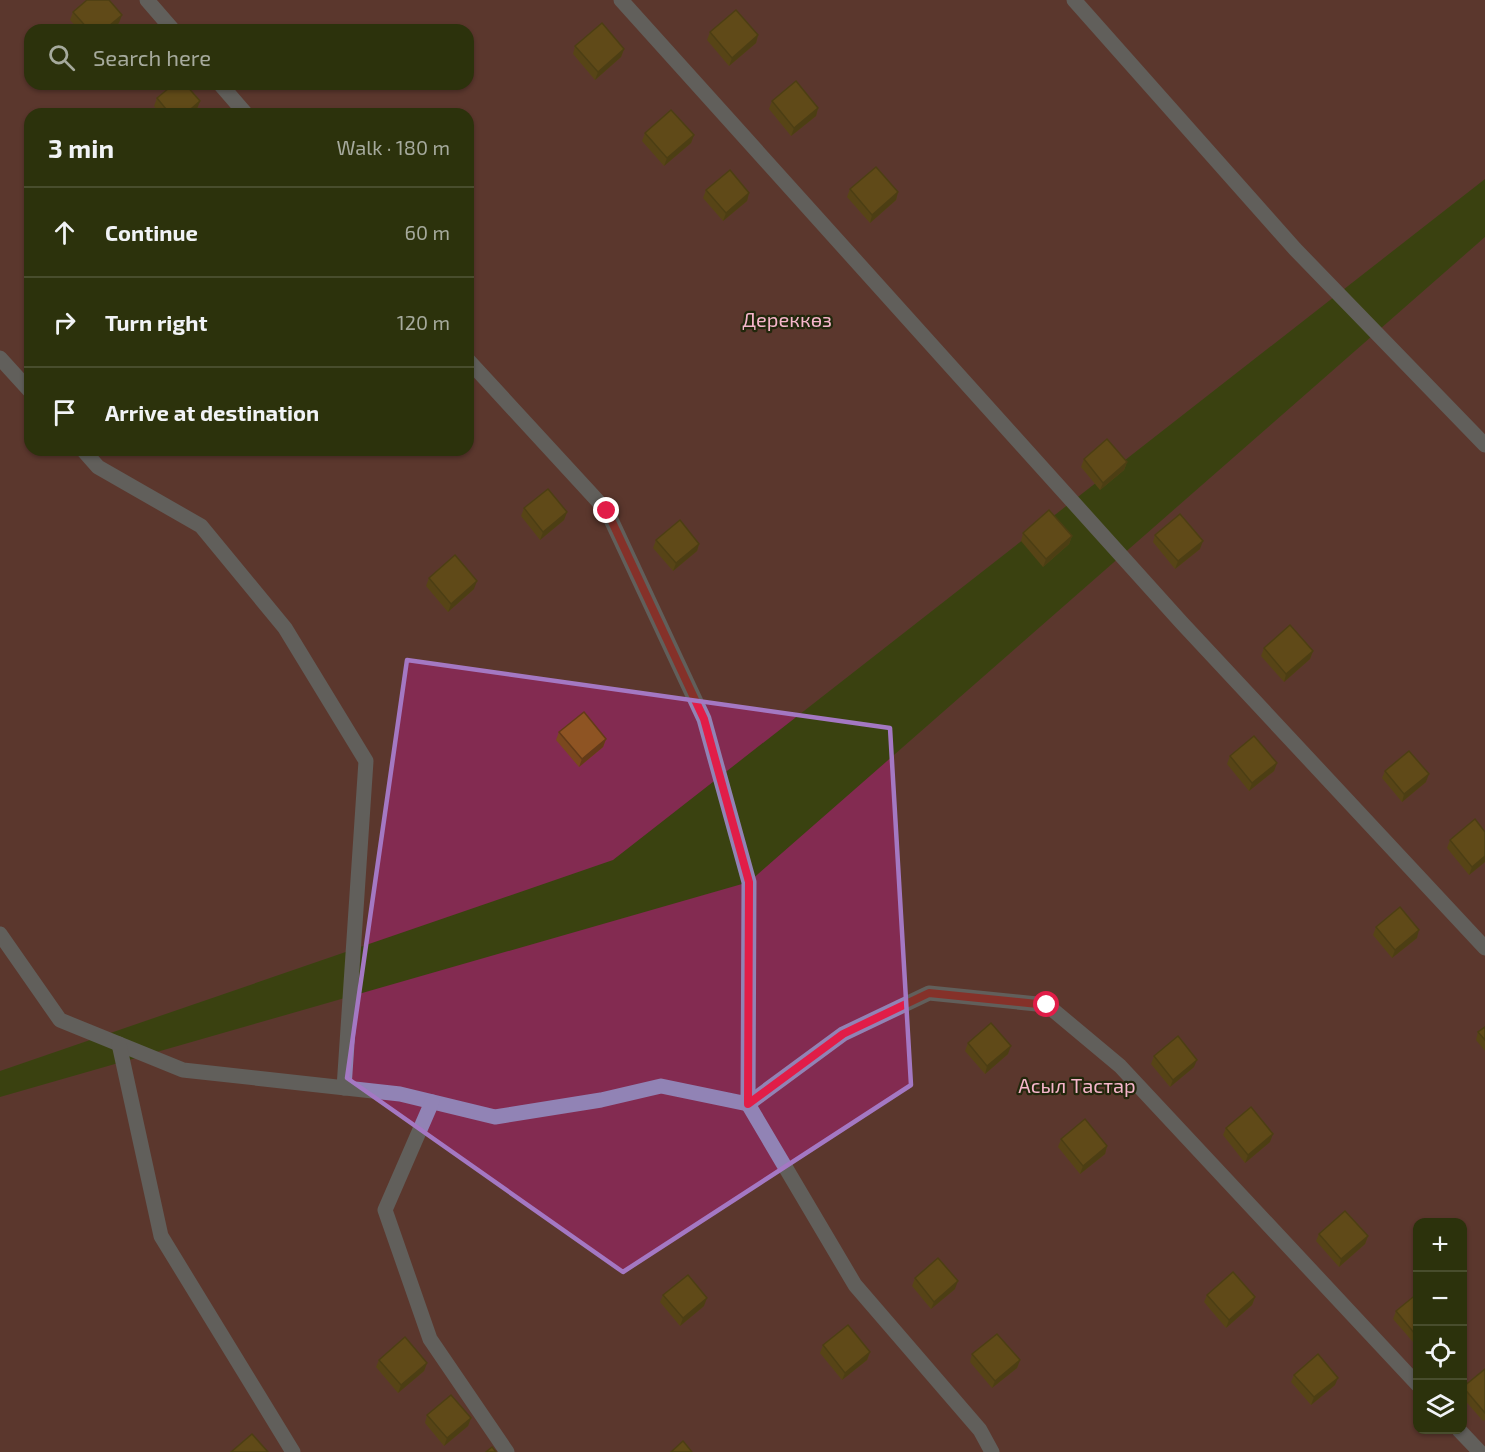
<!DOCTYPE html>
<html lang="en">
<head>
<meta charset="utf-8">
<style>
	body { margin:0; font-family:"Exo 2",sans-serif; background:#383e1a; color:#f1f3f6 }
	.controls { position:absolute; right:18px; bottom:18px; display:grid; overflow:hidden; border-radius:12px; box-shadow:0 2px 4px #0004 }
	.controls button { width:54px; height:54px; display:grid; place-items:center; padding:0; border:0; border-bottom:2px solid #484d2d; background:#2c320c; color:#f1f3f6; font:30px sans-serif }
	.stop { position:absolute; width:18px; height:18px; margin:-14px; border:4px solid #e11d48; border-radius:50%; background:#fff }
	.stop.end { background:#e11d48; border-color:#fff; box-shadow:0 2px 6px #0008 }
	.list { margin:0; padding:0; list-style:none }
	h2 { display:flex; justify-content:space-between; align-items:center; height:78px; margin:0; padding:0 24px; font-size:26px }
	h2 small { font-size:20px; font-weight:400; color:#a6aa9d }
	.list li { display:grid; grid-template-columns:39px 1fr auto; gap:18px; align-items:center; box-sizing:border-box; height:90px; padding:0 24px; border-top:2px solid #484d2d }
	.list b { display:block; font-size:22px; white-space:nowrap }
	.list em { font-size:20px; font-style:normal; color:#a6aa9d }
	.icon { flex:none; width:33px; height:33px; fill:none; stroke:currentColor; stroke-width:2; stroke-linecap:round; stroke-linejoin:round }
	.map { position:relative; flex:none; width:1485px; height:1452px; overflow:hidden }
	.search { position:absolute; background:#2c320c; box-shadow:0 2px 4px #0004; left:24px; top:24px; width:450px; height:66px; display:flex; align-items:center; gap:15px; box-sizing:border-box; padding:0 21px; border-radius:18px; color:#a6aa9d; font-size:22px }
	.panel { position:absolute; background:#2c320c; box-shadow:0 2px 4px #0004; left:24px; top:108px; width:450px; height:348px; border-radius:18px }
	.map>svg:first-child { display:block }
	.green { fill:#832b51; fill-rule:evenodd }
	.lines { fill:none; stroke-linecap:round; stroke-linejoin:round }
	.minor { stroke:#9183b5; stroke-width:15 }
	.wall { fill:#7a481e }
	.shaded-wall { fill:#633b18 }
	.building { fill:#8e5423; stroke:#633b18; stroke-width:1.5 }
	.route { stroke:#e11d48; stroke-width:8 }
	.marked { fill:none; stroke:#a478c3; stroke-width:4.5; stroke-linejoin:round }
	.labels { text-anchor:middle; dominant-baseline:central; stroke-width:4.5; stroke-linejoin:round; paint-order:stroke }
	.park-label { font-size:20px; fill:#f6b6cb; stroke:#22270c }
</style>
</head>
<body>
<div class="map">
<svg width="1485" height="1452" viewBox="0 0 1485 1452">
	<rect width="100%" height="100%" fill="#3a4210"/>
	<g class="green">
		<path d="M0,0H1485V179L613,860L0,1071ZM30,30H468V84H30ZM30,114H468V450H30Z"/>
		<path d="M1485,237V1452H0V1097L749,882ZM1418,1222H1462V1430H1418Z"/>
	</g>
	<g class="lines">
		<g class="minor">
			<path d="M147,0L173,30"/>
			<path d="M621,0L1181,622L1485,948"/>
			<path d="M1074,0L1295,249L1485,445"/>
			<path d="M220,84L246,114"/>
			<path d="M0,358L30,391"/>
			<path d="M83,450L98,467L201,526L285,628L366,761L344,1088"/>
			<path d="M0,934L60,1020L183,1070L400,1094L495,1117L601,1100L661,1086L748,1104L749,882L704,719L607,511L468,360"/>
			<path d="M119,1044L161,1236L293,1452"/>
			<path d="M432,1102L385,1210L430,1339L507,1452"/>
			<path d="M1459,1430L1480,1452"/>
			<path d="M992,1452L980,1430L855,1285L748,1104L843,1034L929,993L1047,1005L1120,1066L1418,1385"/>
		</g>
	</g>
	<g class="wall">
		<path d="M73,12L119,23L110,30H79L70,20Z"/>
		<path d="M710,32L758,35L756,43L729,66L707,40Z"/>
		<path d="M575,46L624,49L621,57L595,80L573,54Z"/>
		<path d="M157,98L200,101L197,109L191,114H160L154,106Z"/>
		<path d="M772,101L818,108L816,116L791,136L769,109Z"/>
		<path d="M645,133L694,135L691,143L664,166L642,141Z"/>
		<path d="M850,189L898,192L896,200L870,223L847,197Z"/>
		<path d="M706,190L749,193L747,201L723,221L703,198Z"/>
		<path d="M1084,459L1127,462L1124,470L1100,490L1081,467Z"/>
		<path d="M524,508L567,512L564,520L540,540L521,516Z"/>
		<path d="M1023,533L1072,536L1069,544L1043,567L1021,541Z"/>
		<path d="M1155,535L1200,549L1175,569L1153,542Z"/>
		<path d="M656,540L699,544L697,551L673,571L653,548Z"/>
		<path d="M429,578L474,589L448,612L426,586Z"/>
		<path d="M1264,648L1313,651L1310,659L1284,682L1261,656Z"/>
		<path d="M559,732L606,739L603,747L579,767L556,740Z"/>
		<path d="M1230,756L1277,763L1274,771L1249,791L1227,764Z"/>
		<path d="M1385,771L1426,782L1402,802L1382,778Z"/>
		<path d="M1485,832V862L1469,875L1447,848L1450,840Z"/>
		<path d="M1376,927L1417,938L1392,958L1373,935Z"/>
		<path d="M1485,1027V1051L1476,1040L1478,1032Z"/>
		<path d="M968,1043L1008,1054L985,1074L965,1051Z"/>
		<path d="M1154,1056L1194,1067L1170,1087L1151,1064Z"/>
		<path d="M1226,1128L1270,1142L1245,1163L1223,1135Z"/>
		<path d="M1061,1139L1107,1146L1105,1154L1080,1174L1058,1147Z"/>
		<path d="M1319,1234L1368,1236L1365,1244L1339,1267L1316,1241Z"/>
		<path d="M915,1278L955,1289L931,1309L912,1286Z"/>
		<path d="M1418,1293V1338L1413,1342L1393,1319L1396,1311Z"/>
		<path d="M663,1295L704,1306L680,1326L660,1302Z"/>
		<path d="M1207,1295L1255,1297L1252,1305L1226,1328L1204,1302Z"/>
		<path d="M823,1345L870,1352L867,1360L842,1380L820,1353Z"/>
		<path d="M972,1354L1020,1360L1017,1368L992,1388L970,1362Z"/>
		<path d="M379,1360L427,1363L424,1371L398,1393L376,1367Z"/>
		<path d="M1485,1369V1420L1483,1421L1462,1397V1389L1463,1387Z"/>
		<path d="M1294,1375L1335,1385L1311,1405L1291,1382Z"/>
		<path d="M427,1415L471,1418L468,1426L444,1446L425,1423Z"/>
	</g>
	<g class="shaded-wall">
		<path d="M122,15L119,23L110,30H104Z"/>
		<path d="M758,35L756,43L729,66L732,58Z"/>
		<path d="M624,49L621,57L595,80L598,72Z"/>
		<path d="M200,101L197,109L191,114H185Z"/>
		<path d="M818,108L816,116L791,136L794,128Z"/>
		<path d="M694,135L691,143L664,166L667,158Z"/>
		<path d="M898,192L896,200L870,223L872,215Z"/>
		<path d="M749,193L747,201L723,221L726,213Z"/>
		<path d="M1127,462L1124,470L1100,490L1103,483Z"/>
		<path d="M567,512L564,520L540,540L543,532Z"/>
		<path d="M1072,536L1069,544L1043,567L1046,559Z"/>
		<path d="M1203,541L1200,549L1175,569L1178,561Z"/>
		<path d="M699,544L697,551L673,571L676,563Z"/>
		<path d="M477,581L474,589L448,612L451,604Z"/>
		<path d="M1313,651L1310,659L1284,682L1286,674Z"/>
		<path d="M606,739L603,747L579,767L582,759Z"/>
		<path d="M1277,763L1274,771L1249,791L1252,783Z"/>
		<path d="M1429,774L1426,782L1402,802L1404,794Z"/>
		<path d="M1485,856V862L1469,875L1472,867Z"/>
		<path d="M1419,930L1417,938L1392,958L1395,950Z"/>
		<path d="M1011,1046L1008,1054L985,1074L987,1066Z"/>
		<path d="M1197,1060L1194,1067L1170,1087L1173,1080Z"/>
		<path d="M1273,1134L1270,1142L1245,1163L1248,1155Z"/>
		<path d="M1107,1146L1105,1154L1080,1174L1083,1166Z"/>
		<path d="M1368,1236L1365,1244L1339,1267L1341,1259Z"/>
		<path d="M958,1281L955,1289L931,1309L934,1302Z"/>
		<path d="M1255,1297L1252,1305L1226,1328L1229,1320Z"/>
		<path d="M707,1298L704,1306L680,1326L683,1318Z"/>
		<path d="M1418,1332V1338L1413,1342L1415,1334Z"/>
		<path d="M870,1352L867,1360L842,1380L845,1373Z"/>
		<path d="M1020,1360L1017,1368L992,1388L995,1381Z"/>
		<path d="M427,1363L424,1371L398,1393L401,1385Z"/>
		<path d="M1338,1378L1335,1385L1311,1405L1314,1397Z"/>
		<path d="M471,1418L468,1426L444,1446L447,1438Z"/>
	</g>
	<g class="building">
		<path d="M87,0H109L122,15L104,30H89L73,12Z"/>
		<path d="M736,10L758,35L732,58L710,32Z"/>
		<path d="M602,23L624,49L598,72L575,46Z"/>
		<path d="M796,81L818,108L794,128L772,101Z"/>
		<path d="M174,84H185L200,101L185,114H170L157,98Z"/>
		<path d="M671,110L694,135L667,158L645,133Z"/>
		<path d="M876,167L898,192L872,215L850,189Z"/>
		<path d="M730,170L749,193L726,213L706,190Z"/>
		<path d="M1107,439L1127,462L1103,483L1084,459Z"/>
		<path d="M548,489L567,512L543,532L524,508Z"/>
		<path d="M1049,510L1072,536L1046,559L1023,533Z"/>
		<path d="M1180,514L1203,541L1178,561L1155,535Z"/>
		<path d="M680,520L699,544L676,563L656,540Z"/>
		<path d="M455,555L477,581L451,604L429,578Z"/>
		<path d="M1290,625L1313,651L1286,674L1264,648Z"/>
		<path d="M584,712L606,739L582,759L559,732Z"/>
		<path d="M1254,736L1277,763L1252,783L1230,756Z"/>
		<path d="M1409,751L1429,774L1404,794L1385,771Z"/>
		<path d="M1475,819L1485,832V856L1472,867L1450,840Z"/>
		<path d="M1400,907L1419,930L1395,950L1376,927Z"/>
		<path d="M991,1023L1011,1046L987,1066L968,1043Z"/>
		<path d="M1485,1027V1040L1478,1032Z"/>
		<path d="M1178,1036L1197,1060L1173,1080L1154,1056Z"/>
		<path d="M1251,1107L1273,1134L1248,1155L1226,1128Z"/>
		<path d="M1085,1119L1107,1146L1083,1166L1061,1139Z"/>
		<path d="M1345,1211L1368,1236L1341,1259L1319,1234Z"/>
		<path d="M938,1258L958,1281L934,1302L915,1278Z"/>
		<path d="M1233,1272L1255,1297L1229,1320L1207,1295Z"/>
		<path d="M688,1275L707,1298L683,1318L663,1295Z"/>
		<path d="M1418,1293V1332L1415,1334L1396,1311Z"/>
		<path d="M848,1325L870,1352L845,1373L823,1345Z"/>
		<path d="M997,1334L1020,1360L995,1381L972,1354Z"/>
		<path d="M405,1337L427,1363L401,1385L379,1360Z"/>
		<path d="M1318,1354L1338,1378L1314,1397L1294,1375Z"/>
		<path d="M1485,1369V1413L1463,1387Z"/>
		<path d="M451,1395L471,1418L447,1438L427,1415Z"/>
		<path d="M252,1434L268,1452H231Z"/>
		<path d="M683,1441L692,1452H671Z"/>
		<path d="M492,1447L496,1452H486Z"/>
	</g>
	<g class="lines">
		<path class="route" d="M607,511L704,719L749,882L748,1104L843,1034L929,993L1047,1005"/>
	</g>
	<path d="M0 0H1485V1452H0ZM407,660L890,728L911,1085L623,1272L347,1078Z" fill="#3a4210" fill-opacity=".55" fill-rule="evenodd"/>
	<path class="marked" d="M407,660L890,728L911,1085L623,1272L347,1078Z"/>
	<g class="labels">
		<g class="park-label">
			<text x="787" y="319">Дереккөз</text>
			<text x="1077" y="1085">Асыл Тастар</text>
		</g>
	</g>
</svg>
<div class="controls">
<button>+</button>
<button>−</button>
<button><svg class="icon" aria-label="locate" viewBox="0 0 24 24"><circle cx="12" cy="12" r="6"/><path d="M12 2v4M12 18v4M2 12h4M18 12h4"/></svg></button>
<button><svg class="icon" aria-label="layers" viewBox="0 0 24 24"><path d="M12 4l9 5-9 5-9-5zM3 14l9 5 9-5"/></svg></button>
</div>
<div class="stop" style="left:1047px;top:1005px"></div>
<div class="stop end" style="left:607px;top:511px"></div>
<div class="search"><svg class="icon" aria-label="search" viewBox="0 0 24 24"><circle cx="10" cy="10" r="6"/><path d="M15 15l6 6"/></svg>Search here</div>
<section class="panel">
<h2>3 min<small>Walk · 180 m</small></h2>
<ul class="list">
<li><svg class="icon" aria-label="ahead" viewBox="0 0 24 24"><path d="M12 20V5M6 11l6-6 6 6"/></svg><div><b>Continue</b></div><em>60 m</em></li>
<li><svg class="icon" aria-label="right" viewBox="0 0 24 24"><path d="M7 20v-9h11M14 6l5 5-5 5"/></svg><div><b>Turn right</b></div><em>120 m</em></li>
<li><svg class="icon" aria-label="arrive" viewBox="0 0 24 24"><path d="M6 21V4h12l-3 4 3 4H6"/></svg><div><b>Arrive at destination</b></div></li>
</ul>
</section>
</div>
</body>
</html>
